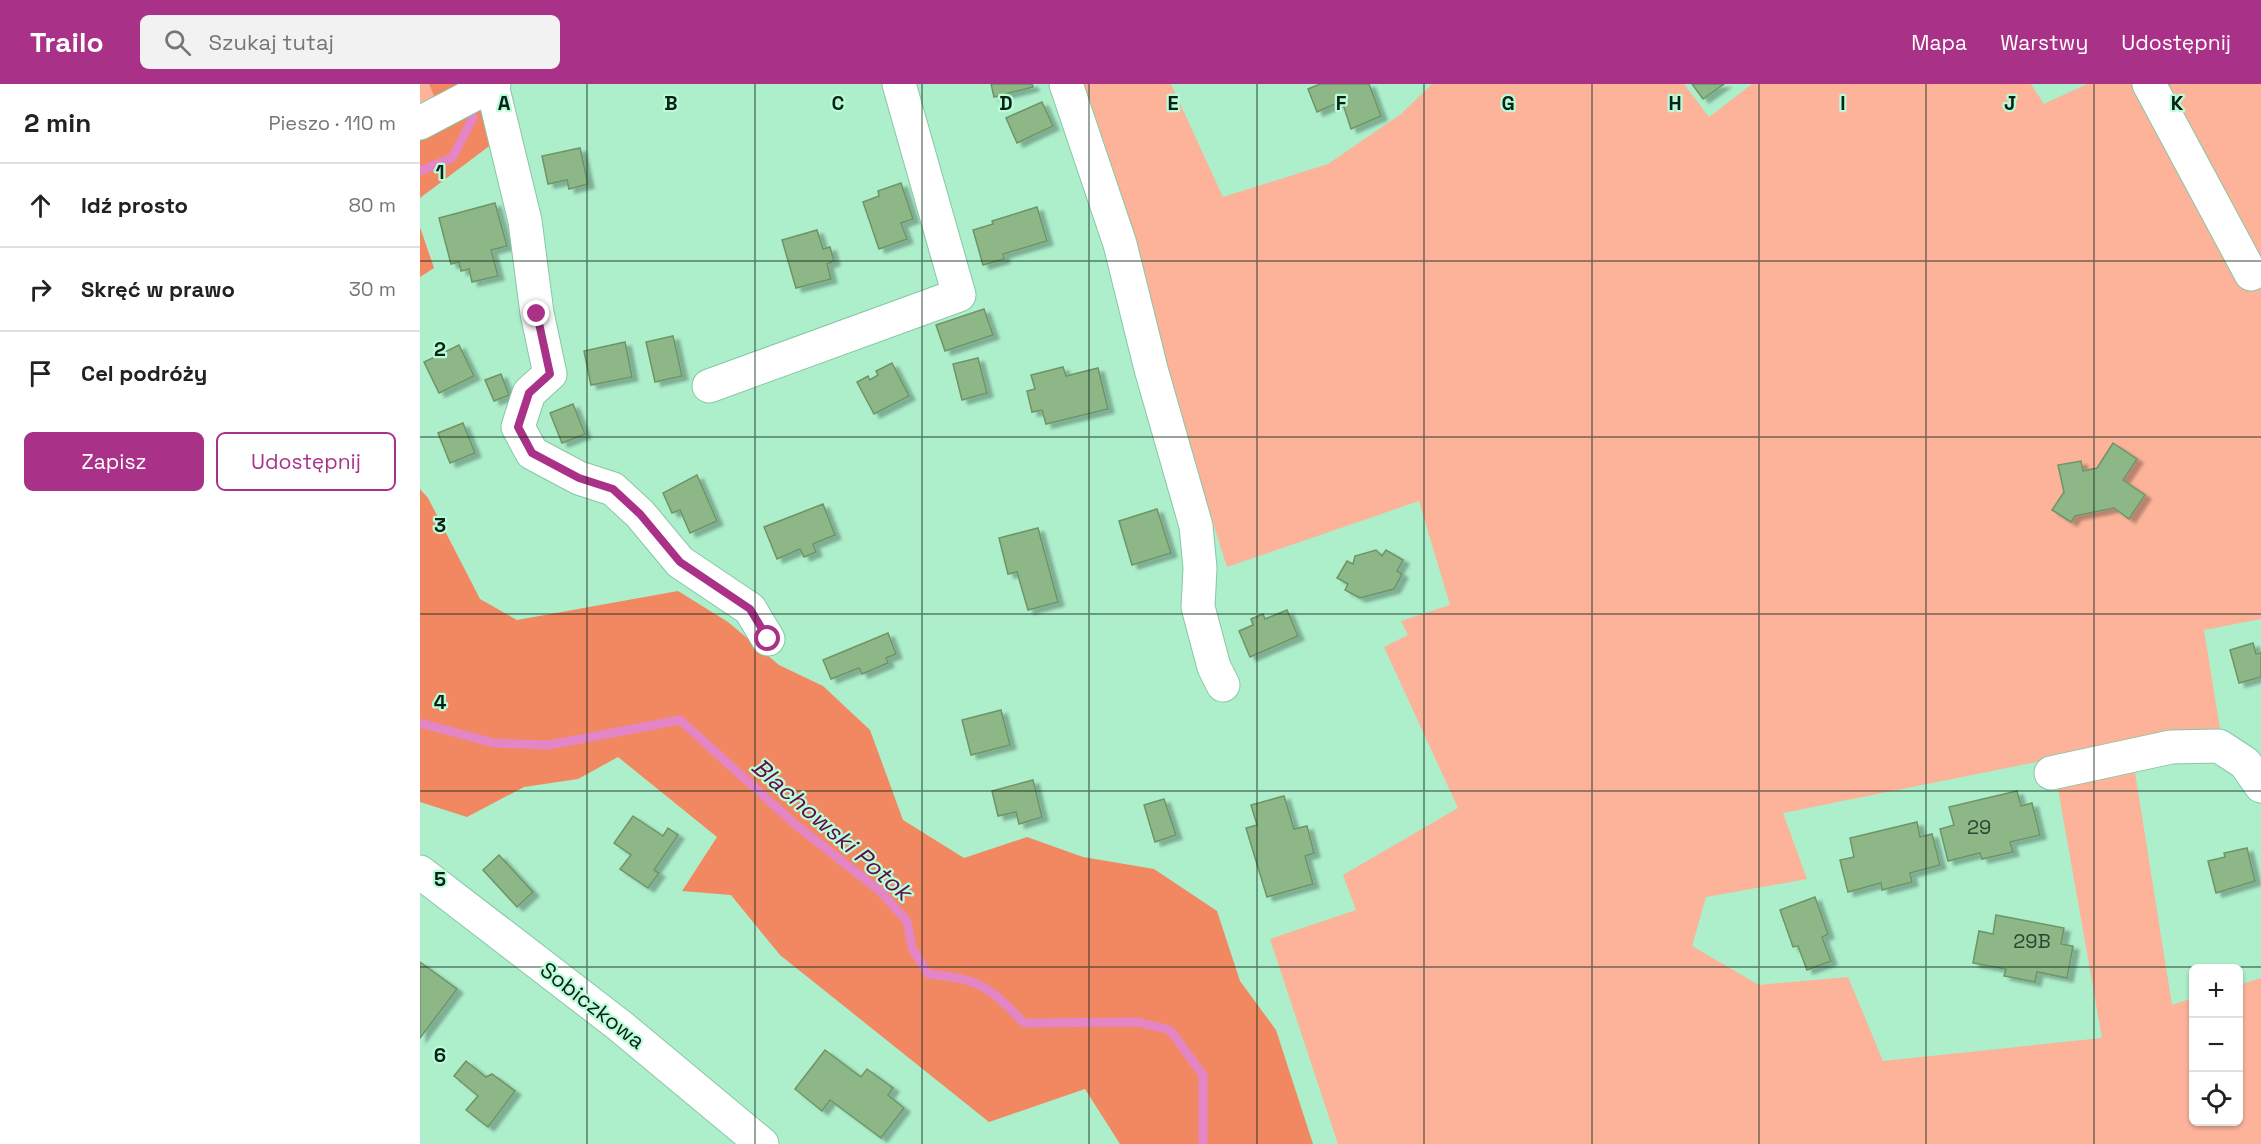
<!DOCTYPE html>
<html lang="pl">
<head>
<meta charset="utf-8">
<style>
	body { margin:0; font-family:"Space Grotesk",sans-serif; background:#f2f2f2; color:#222 }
	.controls { position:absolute; right:18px; bottom:18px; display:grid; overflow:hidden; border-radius:9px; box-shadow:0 2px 4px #0004 }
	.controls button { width:54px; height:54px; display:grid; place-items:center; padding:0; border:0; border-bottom:2px solid #e0e0e0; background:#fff; color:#222; font:30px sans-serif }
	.stop { position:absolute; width:18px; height:18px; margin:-14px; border:4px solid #a93288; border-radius:50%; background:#fff }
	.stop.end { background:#a93288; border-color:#fff; box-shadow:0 2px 6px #0008 }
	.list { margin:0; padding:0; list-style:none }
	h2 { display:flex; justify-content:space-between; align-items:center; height:78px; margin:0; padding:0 24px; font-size:26px }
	h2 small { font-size:20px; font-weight:400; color:#767676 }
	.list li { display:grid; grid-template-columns:39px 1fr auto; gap:18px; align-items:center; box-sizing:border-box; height:84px; padding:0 24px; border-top:2px solid #e0e0e0 }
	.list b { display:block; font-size:22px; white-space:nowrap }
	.list em { font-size:20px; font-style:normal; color:#767676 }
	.actions { display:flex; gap:12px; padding:18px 24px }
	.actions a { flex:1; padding:14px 0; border:2px solid #a93288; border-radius:9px; text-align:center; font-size:21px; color:#a93288 }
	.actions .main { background:#a93288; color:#fff }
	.icon { flex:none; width:33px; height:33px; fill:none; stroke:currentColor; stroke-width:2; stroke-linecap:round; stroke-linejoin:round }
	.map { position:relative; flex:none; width:1841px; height:1060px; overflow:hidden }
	header { display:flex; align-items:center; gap:36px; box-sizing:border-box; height:84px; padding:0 30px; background:#a93288; color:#fff }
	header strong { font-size:28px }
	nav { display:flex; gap:33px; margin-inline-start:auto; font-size:21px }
	.search { width:420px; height:54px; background:#f2f2f2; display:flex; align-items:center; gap:15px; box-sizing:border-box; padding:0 21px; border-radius:9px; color:#767676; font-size:22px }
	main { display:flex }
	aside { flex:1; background:#fff }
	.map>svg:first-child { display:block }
	.green { fill:#fcb399 }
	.forest { fill:#f28861 }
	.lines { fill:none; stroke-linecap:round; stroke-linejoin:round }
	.stream { stroke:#e485c5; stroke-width:9 }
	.building { fill:#8eb787; stroke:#6d9566; stroke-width:1.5; filter:url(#shadow) }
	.minor-casing { stroke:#87c7a5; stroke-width:35 }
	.minor { stroke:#fff; stroke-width:33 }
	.route { stroke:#a93288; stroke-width:8 }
	.grid { fill:none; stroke:#072216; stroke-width:1.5; stroke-opacity:0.55 }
	.labels { text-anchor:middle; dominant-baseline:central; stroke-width:4.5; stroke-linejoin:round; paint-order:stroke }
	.number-label { font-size:20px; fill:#294732 }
	.street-label { font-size:22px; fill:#072216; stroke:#bafcd8 }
	.water-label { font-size:24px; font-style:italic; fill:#61094c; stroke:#bafcd8 }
	.grid-label { font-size:20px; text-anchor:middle; font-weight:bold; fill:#072216; stroke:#bafcd8; stroke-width:4.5; stroke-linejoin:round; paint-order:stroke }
</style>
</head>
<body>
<header>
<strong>Trailo</strong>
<div class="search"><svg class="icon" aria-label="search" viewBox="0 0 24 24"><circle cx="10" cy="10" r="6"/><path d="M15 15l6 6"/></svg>Szukaj tutaj</div>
<nav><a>Mapa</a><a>Warstwy</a><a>Udostępnij</a></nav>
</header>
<main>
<aside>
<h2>2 min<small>Pieszo · 110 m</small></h2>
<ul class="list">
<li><svg class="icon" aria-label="ahead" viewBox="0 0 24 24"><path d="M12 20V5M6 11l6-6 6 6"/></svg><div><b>Idź prosto</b></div><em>80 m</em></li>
<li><svg class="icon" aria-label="right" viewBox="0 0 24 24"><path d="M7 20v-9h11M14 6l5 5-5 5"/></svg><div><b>Skręć w prawo</b></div><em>30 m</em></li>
<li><svg class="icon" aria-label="arrive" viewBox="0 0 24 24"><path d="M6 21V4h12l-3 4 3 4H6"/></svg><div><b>Cel podróży</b></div></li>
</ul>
<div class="actions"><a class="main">Zapisz</a><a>Udostępnij</a></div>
</aside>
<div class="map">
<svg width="1841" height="1060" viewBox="0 0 1841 1060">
	<defs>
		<filter id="shadow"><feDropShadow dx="6" dy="4" stdDeviation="1.5" flood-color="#0004"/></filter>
	</defs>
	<rect width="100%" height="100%" fill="#adeecb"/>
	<g class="green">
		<path d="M0,0H9L15,14L0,22Z"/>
		<path d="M650,0H751L803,113L908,80L981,30L1012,0H1264L1289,33L1332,0H1611L1624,20L1667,0H1841V535L1784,546L1800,645L1676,666L1363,729L1387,795L1286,813L1272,862L1339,901L1428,893L1463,977L1682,954L1637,699L1714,682L1752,921L1773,914L1774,1038H1818L1819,901L1841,894V1060H918L850,855L936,826L923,791L1038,724L964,563L988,551L981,537L1030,521L999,417L807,483L715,194Z"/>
	</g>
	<g class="forest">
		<path d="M9,0H38L15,14Z"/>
		<path d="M62,15L88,48L0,114V51Z"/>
		<path d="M0,143L14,184L0,193Z"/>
		<path d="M0,405L8,414L60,515L97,536L258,507L308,538L359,581L403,602L450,646L483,736L544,774L607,753L663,773L734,785L797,827L820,897L856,946L893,1060H700L665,1005L569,1038L360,871L311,811L262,807L297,753L198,673L158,695L104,703L47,733L0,718Z"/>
	</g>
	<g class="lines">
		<g class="stream">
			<path d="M0,87L32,74L53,34L50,20"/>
			<path d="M0,639L74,659L129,661L260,636L376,741L461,808L487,837L492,864L508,890C560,895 568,902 604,939L717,938L750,946L783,991V1060"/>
		</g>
	</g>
	<g class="building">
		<path d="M571,0H612L613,3L574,13Z"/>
		<path d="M900,0H949L961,32L931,45L922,17L897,28L888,5Z"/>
		<path d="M1272,0H1304L1283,15Z"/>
		<path d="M622,18L633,42L597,59L586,34Z"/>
		<path d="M160,64L168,100L149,105L147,96L128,100L122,72Z"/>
		<path d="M481,99L493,135L481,139L487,155L459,165L443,118L459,112L458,107Z"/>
		<path d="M75,119L87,162L71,166L78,192L52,198L49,185L41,187L39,178L31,180L19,134Z"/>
		<path d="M617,123L627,157L583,170L584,175L563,181L553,146L573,140L572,137Z"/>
		<path d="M397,146L403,165L410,163L414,177L407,180L411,195L376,204L362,156Z"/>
		<path d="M564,225L573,251L525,267L516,241Z"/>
		<path d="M253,252L262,292L235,298L226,258Z"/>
		<path d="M205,258L212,293L171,301L164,267Z"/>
		<path d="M39,261L54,292L19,309L4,278Z"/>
		<path d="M558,274L567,309L542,316L533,280Z"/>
		<path d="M472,279L489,312L454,330L437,298L448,292L450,296L458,291L456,287Z"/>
		<path d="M643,283L646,292L678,284L688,325L626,340L622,326L612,328L607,307L615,305L611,291Z"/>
		<path d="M81,290L89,311L74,317L65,296Z"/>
		<path d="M153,320L165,350L142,359L130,329Z"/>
		<path d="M43,339L55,369L30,379L18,349Z"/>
		<path d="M1693,359L1717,375L1703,396L1725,411L1709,435L1694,424L1655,432L1651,438L1632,426L1644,408L1638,381L1661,377L1663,387L1677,384Z"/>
		<path d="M277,391L297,437L270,449L260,426L252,429L243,409Z"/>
		<path d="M403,420L415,451L393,460L396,468L384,473L380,465L357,475L344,443Z"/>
		<path d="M737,425L751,469L712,481L699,437Z"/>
		<path d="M618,444L638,518L608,526L597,488L588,490L579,454Z"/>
		<path d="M956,466L962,472L966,466L983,476L977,487L982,490L974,505L940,514L925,506L928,500L917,494L927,477L933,480L935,472Z"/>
		<path d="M867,526L878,552L830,573L819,547L833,541L831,535L843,530L845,535Z"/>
		<path d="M468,549L476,570L466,574L468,579L442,590L439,584L411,595L403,576Z"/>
		<path d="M1833,559L1836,570L1841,569V593L1819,599L1810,566Z"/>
		<path d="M581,626L590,661L551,671L542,636Z"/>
		<path d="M613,696L622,733L599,740L596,728L578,732L572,707Z"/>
		<path d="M1597,707L1601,722L1612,719L1620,751L1590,758L1593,768L1562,775L1560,769L1528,777L1520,745L1534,741L1529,723Z"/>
		<path d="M864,712L874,745L887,742L894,769L885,772L893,800L847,813L826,744L837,741L831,721Z"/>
		<path d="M744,715L756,751L735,758L724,721Z"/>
		<path d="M213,732L243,752L248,744L258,751L234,786L239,789L228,804L200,785L211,771L194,759Z"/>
		<path d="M1497,738L1500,753L1512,750L1520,781L1490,789L1492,798L1462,806L1461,799L1428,808L1420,776L1434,773L1430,754Z"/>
		<path d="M1827,764L1835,797L1796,809L1788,777L1805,773L1804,769Z"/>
		<path d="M79,771L113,808L97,823L63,786Z"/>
		<path d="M1395,813L1408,850L1402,853L1411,877L1387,886L1378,862L1373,863L1360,826Z"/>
		<path d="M1576,831L1644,844L1641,860L1653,862L1647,894L1617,888L1615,898L1584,892L1586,885L1553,879L1559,847L1573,850Z"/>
		<path d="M0,878L37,905L0,954Z"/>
		<path d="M405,966L441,993L447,985L473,1004L468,1011L484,1024L461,1054L410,1016L402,1027L375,1005Z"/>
		<path d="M46,977L66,993L72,990L95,1007L68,1043L46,1026L58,1012L34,992Z"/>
	</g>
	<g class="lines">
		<g class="minor-casing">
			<g id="minor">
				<path d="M646,0L700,160L731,285L776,442L780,484L778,523L794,583L803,601"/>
				<path d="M1729,0L1831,190"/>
				<path d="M72,1L105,137L117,229L130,290L109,309L98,343L112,369L159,394L193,405L220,430L260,478L330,525L348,555"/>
				<path d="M0,39L74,0"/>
				<path d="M289,302L539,211L479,0"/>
				<path d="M1631,689L1751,663L1799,662L1825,679L1841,702"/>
				<path d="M0,788L199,941L342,1060"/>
			</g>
		</g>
		<use href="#minor" class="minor"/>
	</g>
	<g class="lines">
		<path class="route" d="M117,230L130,290L109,309L98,343L112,369L159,394L193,405L220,430L260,478L330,525L348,555"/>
	</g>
	<path class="grid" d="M167,0V1060M335,0V1060M502,0V1060M669,0V1060M837,0V1060M1004,0V1060M1172,0V1060M1339,0V1060M1506,0V1060M1674,0V1060M0,177H1841M0,353H1841M0,530H1841M0,707H1841M0,883H1841"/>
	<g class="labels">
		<g class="number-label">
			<text x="1559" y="743">29</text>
			<text x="1612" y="857">29B</text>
		</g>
		<g class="street-label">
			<text transform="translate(173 921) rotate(38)">Sobiczkowa</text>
		</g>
		<g class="water-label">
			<text transform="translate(412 745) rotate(41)">Blachowski Potok</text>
		</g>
	</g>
	<g class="grid-label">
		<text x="84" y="26">A</text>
		<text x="251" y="26">B</text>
		<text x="418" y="26">C</text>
		<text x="586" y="26">D</text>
		<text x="753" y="26">E</text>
		<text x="921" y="26">F</text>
		<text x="1088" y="26">G</text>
		<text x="1255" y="26">H</text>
		<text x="1423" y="26">I</text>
		<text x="1590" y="26">J</text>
		<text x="1757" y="26">K</text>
		<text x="20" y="95">1</text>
		<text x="20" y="272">2</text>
		<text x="20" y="448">3</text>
		<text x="20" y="625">4</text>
		<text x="20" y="802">5</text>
		<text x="20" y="978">6</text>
	</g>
</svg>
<div class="controls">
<button>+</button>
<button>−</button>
<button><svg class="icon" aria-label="locate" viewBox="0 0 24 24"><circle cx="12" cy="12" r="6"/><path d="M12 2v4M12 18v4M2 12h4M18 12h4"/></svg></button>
</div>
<div class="stop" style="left:348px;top:555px"></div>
<div class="stop end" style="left:117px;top:230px"></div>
</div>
</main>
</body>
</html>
